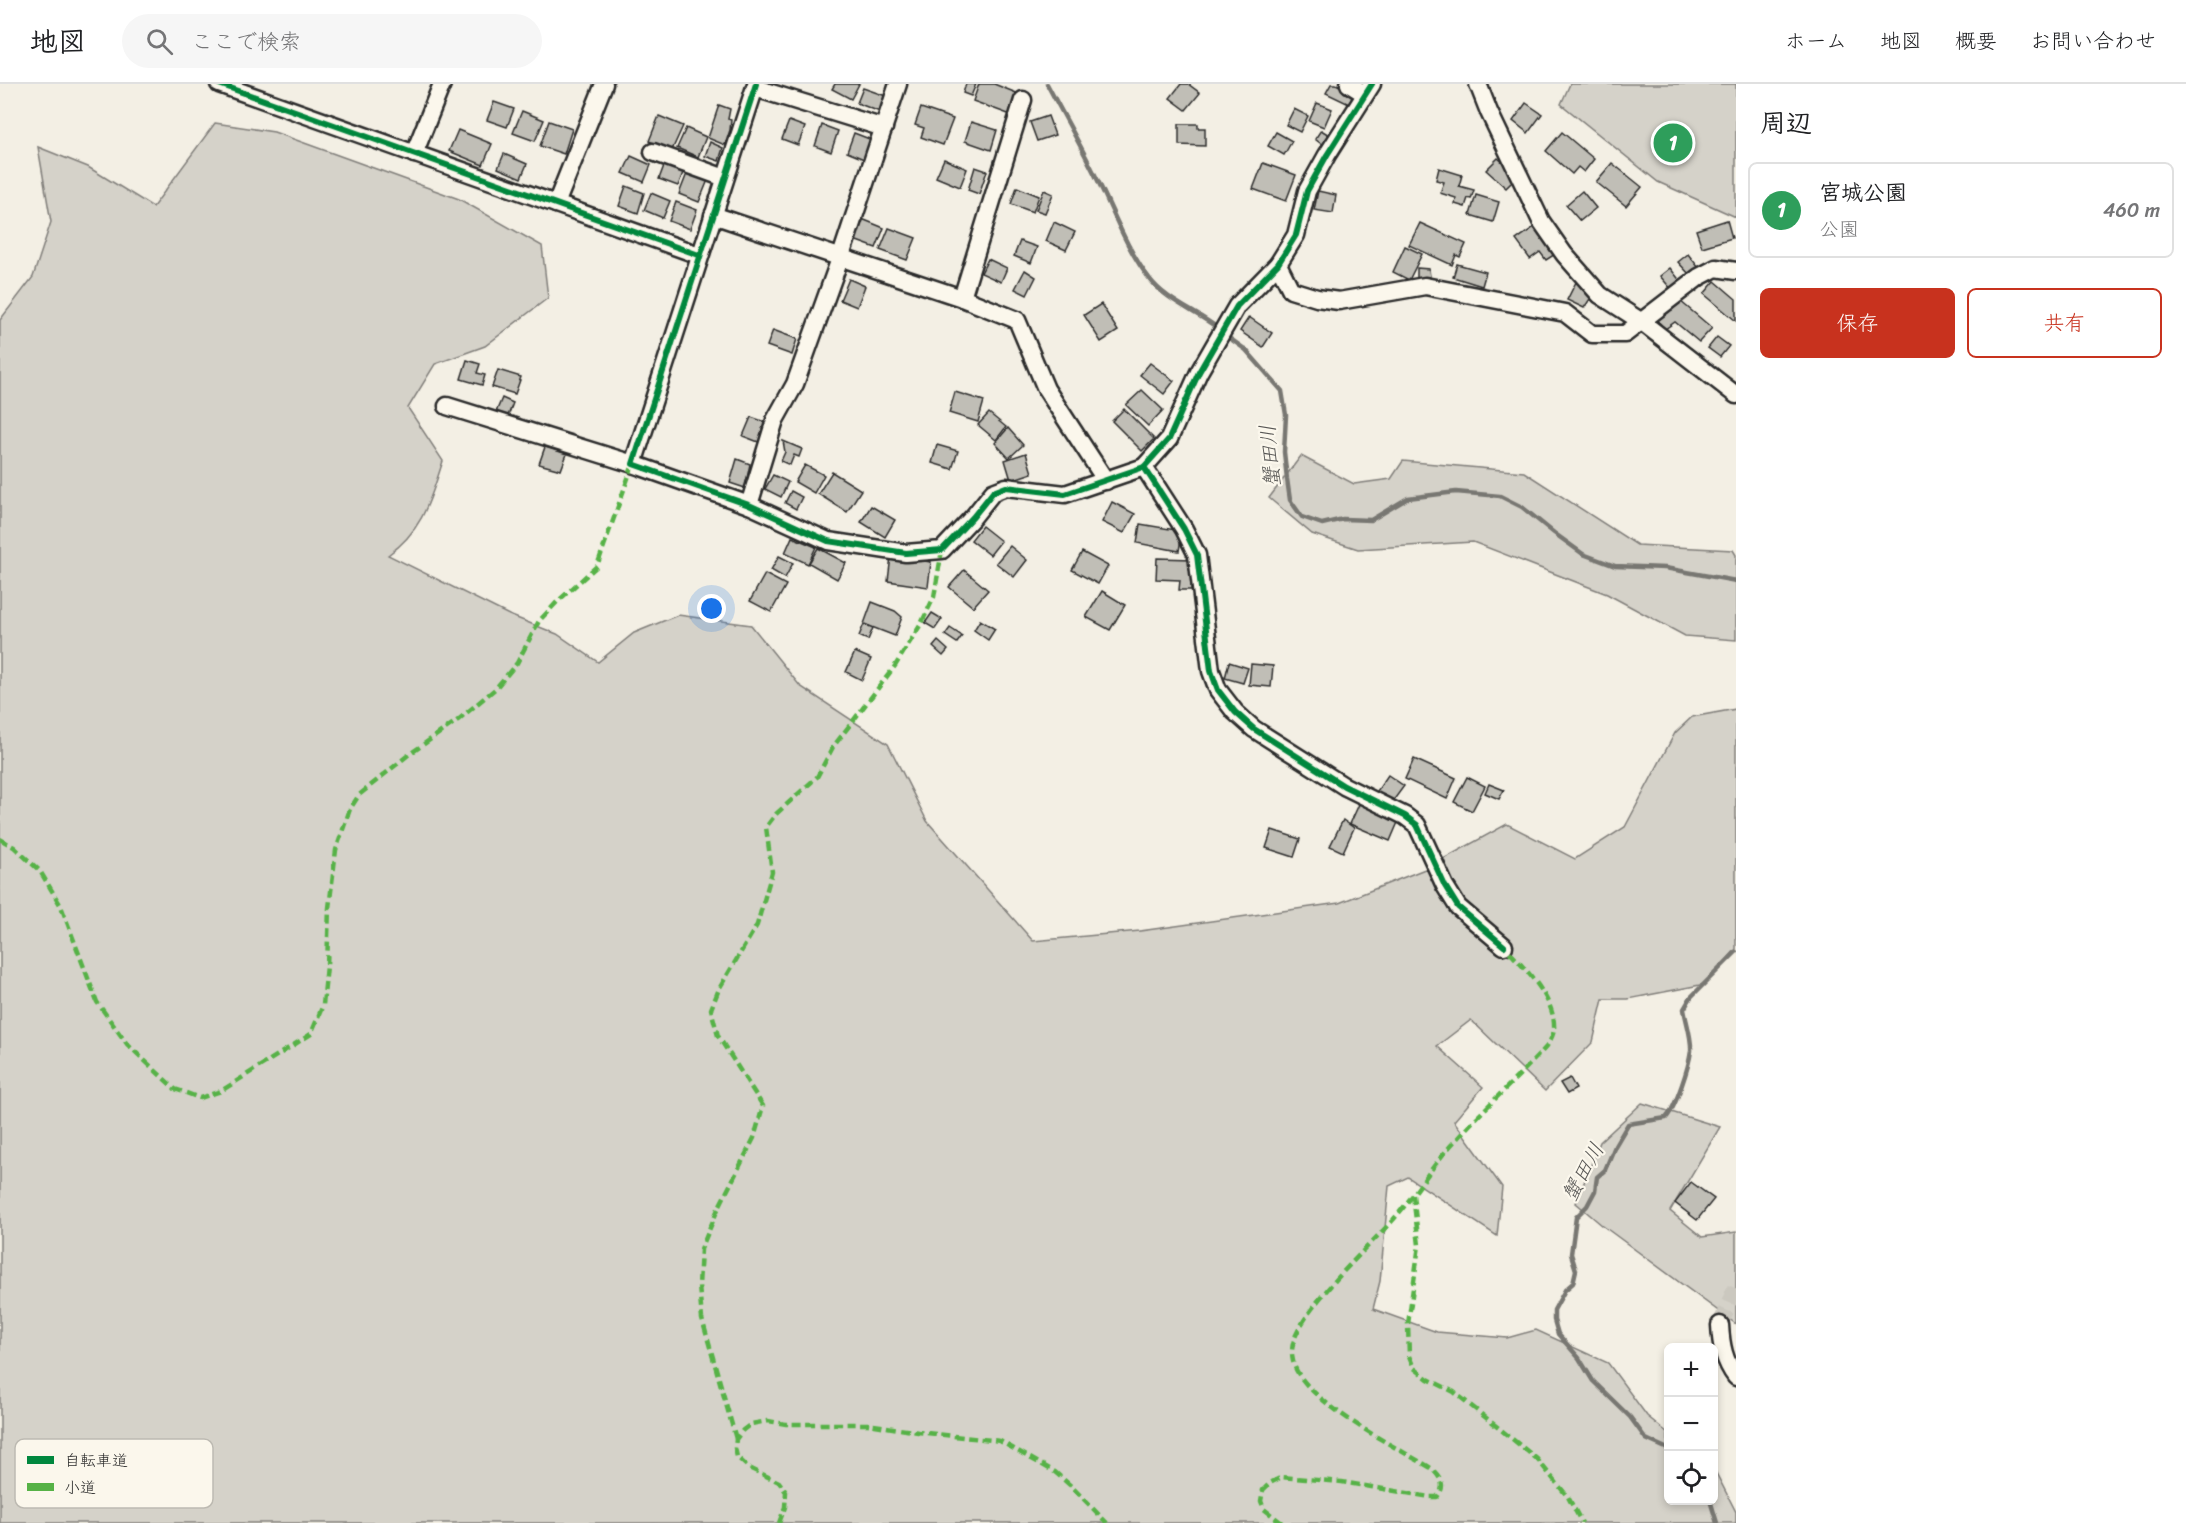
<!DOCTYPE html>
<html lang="ja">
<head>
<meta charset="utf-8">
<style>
	body { margin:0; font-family:Sriracha,"Klee One",sans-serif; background:#f6f6f6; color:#202124 }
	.controls { position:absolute; right:18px; bottom:18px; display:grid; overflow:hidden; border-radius:9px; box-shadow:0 3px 9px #0003 }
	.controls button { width:54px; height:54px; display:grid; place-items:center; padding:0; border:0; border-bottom:2px solid #e0e0e0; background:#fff; color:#202124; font:30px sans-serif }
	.you { position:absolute; left:712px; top:525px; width:21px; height:21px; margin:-15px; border:4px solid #fff; border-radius:50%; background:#1a73e8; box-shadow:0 0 0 9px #1a73e833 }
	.badge { display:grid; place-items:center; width:39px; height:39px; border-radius:50%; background:#c8321e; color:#fff; font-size:20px; font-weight:700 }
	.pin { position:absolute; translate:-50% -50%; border:3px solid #fff; box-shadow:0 2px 6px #0006 }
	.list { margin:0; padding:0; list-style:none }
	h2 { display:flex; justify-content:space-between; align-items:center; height:78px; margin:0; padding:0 24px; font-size:26px }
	h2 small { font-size:20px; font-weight:400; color:#757577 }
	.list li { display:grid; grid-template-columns:39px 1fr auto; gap:18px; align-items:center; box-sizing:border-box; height:96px; margin:0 12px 12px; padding:0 12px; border:2px solid #e0e0e0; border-radius:9px }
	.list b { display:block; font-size:22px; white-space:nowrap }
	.list p { margin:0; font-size:20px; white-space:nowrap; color:#757577 }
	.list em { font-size:20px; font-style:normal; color:#757577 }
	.actions { display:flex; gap:12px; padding:18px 24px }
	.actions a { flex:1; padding:14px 0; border:2px solid #c8321e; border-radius:9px; text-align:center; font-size:21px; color:#c8321e }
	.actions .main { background:#c8321e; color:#fff }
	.icon { flex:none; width:33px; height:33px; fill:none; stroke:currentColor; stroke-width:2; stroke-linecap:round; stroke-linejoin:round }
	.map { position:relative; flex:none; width:1736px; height:1439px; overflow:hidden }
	header { display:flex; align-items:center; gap:36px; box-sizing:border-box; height:84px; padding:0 30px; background:#fff; border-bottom:2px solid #e0e0e0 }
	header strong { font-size:28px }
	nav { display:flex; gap:33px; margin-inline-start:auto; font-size:21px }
	.search { width:420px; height:54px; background:#f6f6f6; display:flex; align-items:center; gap:15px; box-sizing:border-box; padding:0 21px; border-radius:33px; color:#757577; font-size:22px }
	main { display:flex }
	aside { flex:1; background:#fff }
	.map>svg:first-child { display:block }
	.green { fill:#d5d2c9; stroke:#807e7a; stroke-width:1.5 }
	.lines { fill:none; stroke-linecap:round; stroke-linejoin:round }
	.stream { stroke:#787772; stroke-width:4.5 }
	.building { fill:#c0beb6; stroke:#2b2b2b; stroke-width:1.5 }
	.minor-tunnel { stroke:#cbc8bf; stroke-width:16; stroke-dasharray:16 8; stroke-linecap:butt }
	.minor-casing { stroke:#2b2b2b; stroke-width:21 }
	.minor { stroke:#fbf7ec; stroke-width:16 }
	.quiet { stroke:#56b246; stroke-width:4.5; stroke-dasharray:9 4.5; stroke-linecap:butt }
	.cycleway-casing { stroke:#fbf7ec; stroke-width:10 }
	.cycleway { stroke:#00873e; stroke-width:6 }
	.labels { text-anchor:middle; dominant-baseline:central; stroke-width:4.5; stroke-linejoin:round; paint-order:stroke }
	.water-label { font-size:21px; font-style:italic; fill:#585755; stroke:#fbf7ec }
	.key { fill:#fbf7ec; stroke:#bdbab2; stroke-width:1.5 }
	.key-label { font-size:16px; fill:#2b2b2b }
</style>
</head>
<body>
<header>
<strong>地図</strong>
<div class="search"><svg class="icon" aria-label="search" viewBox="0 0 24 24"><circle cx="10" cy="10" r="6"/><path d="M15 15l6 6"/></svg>ここで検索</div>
<nav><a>ホーム</a><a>地図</a><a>概要</a><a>お問い合わせ</a></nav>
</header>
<main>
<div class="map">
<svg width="1736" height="1439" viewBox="0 0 1736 1439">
	<rect width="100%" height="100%" fill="#f3efe4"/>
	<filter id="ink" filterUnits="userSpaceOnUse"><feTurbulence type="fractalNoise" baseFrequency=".0167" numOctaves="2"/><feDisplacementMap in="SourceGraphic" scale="12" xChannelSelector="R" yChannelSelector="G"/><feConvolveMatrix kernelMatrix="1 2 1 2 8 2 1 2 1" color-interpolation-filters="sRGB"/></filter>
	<g filter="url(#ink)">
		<g class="green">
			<path d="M1570,0H1736V133L1658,98L1561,20Z"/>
			<path d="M215,39L274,48L459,115L542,162L548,214L485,262L435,280L408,324L443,377C430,416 423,446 388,471L509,531L557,550L598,578L634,549L678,531L751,541L800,602L888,660L927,737L1033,857L1140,847L1339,819L1425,785L1507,740L1575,775L1625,743L1675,649L1692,633L1736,625V865L1705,900L1628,915H1603L1593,958L1545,1007L1471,936L1437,962L1483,1003L1454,1037L1502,1103L1497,1152L1408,1093L1389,1102L1380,1197L1373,1225L1437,1248L1507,1254L1536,1246L1608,1279L1647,1332L1668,1349V1416H1714V1385L1736,1428V1439H0V236L33,193L51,138L38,63L88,83L153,123Z"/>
			<path d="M1301,372L1354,400L1391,395L1403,377L1524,388L1637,461L1733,466L1736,471V556L1685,552L1607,510L1473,458L1358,465L1312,450L1269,414Z"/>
			<path d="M1642,1019L1720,1043L1670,1127L1702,1153L1736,1148V1240L1603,1142L1576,1119L1600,1058Z"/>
		</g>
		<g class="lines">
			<g class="stream">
				<path d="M1047,0C1065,34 1084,67 1100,101C1115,132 1128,167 1149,194C1166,217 1196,227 1219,245"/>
				<path d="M1225,251L1246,266L1282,307L1286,331L1284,368L1287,395L1290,416L1302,433L1322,440L1343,435L1371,436L1408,414L1456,408L1500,412L1522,423L1554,449L1583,470L1615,482L1665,484L1736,497"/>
				<path d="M1668,1365L1646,1355L1630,1333L1593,1297L1579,1274L1558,1250L1554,1236V1226L1565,1206L1573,1199L1576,1186L1571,1170L1576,1133L1587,1122L1595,1107L1597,1093L1605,1086L1615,1062L1628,1040L1666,1034C1676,1023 1689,982 1691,967C1692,953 1686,938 1684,925L1691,913L1736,868"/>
				<path d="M1710,1416L1717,1439"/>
			</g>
		</g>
		<g class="building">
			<path d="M835,0H859L851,15L832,5Z"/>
			<path d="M966,0H976L971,12L963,9Z"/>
			<path d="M979,0H994L1019,10L1011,31L973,17Z"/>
			<path d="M1181,0H1188L1200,9L1186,26L1170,14Z"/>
			<path d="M1331,0H1336L1354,9L1349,20L1326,9Z"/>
			<path d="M863,4L886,12L880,28L857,19Z"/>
			<path d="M494,18L514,25L507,43L487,36Z"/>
			<path d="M1317,19L1332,25L1324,43L1309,37Z"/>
			<path d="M1526,19L1542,30L1528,49L1513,37Z"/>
			<path d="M719,21L730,25L728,35L731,36L730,46L725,61L708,54Z"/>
			<path d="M921,24L953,35L943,61L921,53L924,44L915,41Z"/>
			<path d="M1294,25L1308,32L1300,48L1286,41Z"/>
			<path d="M522,27L544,36L535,57L513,49Z"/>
			<path d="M659,32L683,42L672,66L649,57Z"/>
			<path d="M1048,32L1055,51L1037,57L1030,38Z"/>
			<path d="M549,37L572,45L564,70L540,62Z"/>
			<path d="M789,37L805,43L798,61L782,55Z"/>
			<path d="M971,38L997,46L991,66L965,57Z"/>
			<path d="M1179,40H1198V44H1205V62L1179,61Z"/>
			<path d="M822,41L838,47L831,68L815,62Z"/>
			<path d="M686,44L706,53L698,73L677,64Z"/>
			<path d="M458,46L492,60L483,81L449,67Z"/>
			<path d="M1321,46L1331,52L1324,62L1315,55Z"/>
			<path d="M1276,48L1292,57L1284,71L1268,62Z"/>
			<path d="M1562,48L1594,75L1584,88L1578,83L1572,90L1546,67Z"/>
			<path d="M854,49L872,56L864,75L847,68Z"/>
			<path d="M710,58L723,64L719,77L705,72Z"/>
			<path d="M504,70L527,80L521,94L498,84Z"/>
			<path d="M631,72L651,81L644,98L623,89Z"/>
			<path d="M1498,74L1518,92L1506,104L1486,86Z"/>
			<path d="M944,75L967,85L960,103L936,93Z"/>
			<path d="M665,79L684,86L678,102L659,95Z"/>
			<path d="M1263,79L1296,91L1286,117L1253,105Z"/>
			<path d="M1612,79L1642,103L1626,122L1596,98Z"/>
			<path d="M975,83L987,87L979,110L968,106Z"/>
			<path d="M1439,84L1462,91L1459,102L1474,106L1471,115L1468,114L1465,123L1455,120L1456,114L1440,109L1444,98L1436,96Z"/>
			<path d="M688,87L708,96L699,118L679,110Z"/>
			<path d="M626,102L644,109L638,129L619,122Z"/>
			<path d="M1017,103L1039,112L1033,128L1011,120Z"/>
			<path d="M1044,106L1053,110L1045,129L1036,126Z"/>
			<path d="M1318,107L1336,111L1333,129L1314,126Z"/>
			<path d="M1582,107L1596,124L1580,137L1566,121Z"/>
			<path d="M651,109L670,117L663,134L644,126Z"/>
			<path d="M1476,111L1499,118L1493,138L1470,131Z"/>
			<path d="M676,118L697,126L690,145L669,137Z"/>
			<path d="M862,135L884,144L876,164L854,156Z"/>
			<path d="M1727,136L1732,154L1702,163L1696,146Z"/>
			<path d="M1054,138L1075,148L1066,166L1046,157Z"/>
			<path d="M1420,139L1466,160L1460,173L1456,171L1452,181L1409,161Z"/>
			<path d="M1540,139L1560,167L1546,176L1540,168L1530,175L1516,156Z"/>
			<path d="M889,144L916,154L907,176L880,166Z"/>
			<path d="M1020,157L1037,163L1031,179L1014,172Z"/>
			<path d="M1405,162L1422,170L1409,196L1393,188Z"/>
			<path d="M1688,170L1699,184L1690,191L1678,178Z"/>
			<path d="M988,175L1007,184L1001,198L981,189Z"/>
			<path d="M1457,180L1486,188L1482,202L1453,193Z"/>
			<path d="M1417,184L1429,185L1430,193L1417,194Z"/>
			<path d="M1670,184L1681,198L1672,206L1660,192Z"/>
			<path d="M1025,186L1036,193L1027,211L1015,205Z"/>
			<path d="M849,195L865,202L857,223L840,216Z"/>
			<path d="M1715,197L1736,215V237L1704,210Z"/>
			<path d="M1576,198L1594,209L1584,224L1567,216Z"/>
			<path d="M1680,217L1712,244L1699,258L1675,238L1665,245L1656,235L1667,225L1672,226Z"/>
			<path d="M1101,220L1118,247L1101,258L1084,231Z"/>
			<path d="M1249,233L1272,249L1263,263L1240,247Z"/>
			<path d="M773,246L797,255L792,271L767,262Z"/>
			<path d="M1717,253L1729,262L1720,273L1708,264Z"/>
			<path d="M467,276L480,280L477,289L485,291L482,301L461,295Z"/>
			<path d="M1150,279L1174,297L1164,310L1140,291Z"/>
			<path d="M498,286L521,293L515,310L492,303Z"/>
			<path d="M1142,306L1163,326L1148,342L1126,321Z"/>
			<path d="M955,308L984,317L978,338L949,329Z"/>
			<path d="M502,314L513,319L506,337L494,333Z"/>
			<path d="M1124,325L1154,355L1142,367L1112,337Z"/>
			<path d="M989,329L1006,343L996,356L978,341Z"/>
			<path d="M751,333L768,339L761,359L743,352Z"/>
			<path d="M1008,344L1023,361L1009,374L995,359Z"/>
			<path d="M783,357L802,365L799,373L794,371L790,381L781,377L785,368Z"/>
			<path d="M937,361L958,367L952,385L932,379Z"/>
			<path d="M545,363L567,370L561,386L539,380Z"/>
			<path d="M1026,369L1032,389L1011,396L1005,376Z"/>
			<path d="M737,375L750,380L745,404L730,399Z"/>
			<path d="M805,381L824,391L814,409L795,398Z"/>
			<path d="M832,388L861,406L847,428L818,410Z"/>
			<path d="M773,391L788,398L781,413L765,405Z"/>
			<path d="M791,407L802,413L796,425L785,419Z"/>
			<path d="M1112,418L1135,430L1124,449L1102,438Z"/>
			<path d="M871,422L895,436L885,453L861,438Z"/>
			<path d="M1140,440L1182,447L1179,467L1137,459Z"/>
			<path d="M982,442L1001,457L990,471L971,456Z"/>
			<path d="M792,453L816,463L808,480L785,469Z"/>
			<path d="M1010,462L1027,476L1014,493L996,479Z"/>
			<path d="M818,464L846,479L837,495L809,479Z"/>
			<path d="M1082,468L1108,482L1098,500L1072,486Z"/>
			<path d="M779,472L793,479L785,494L771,486Z"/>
			<path d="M891,472L931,478L928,503L888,497Z"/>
			<path d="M1157,474L1192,475L1191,506H1179L1180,496L1156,495Z"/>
			<path d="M964,486L988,506L973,523L949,503Z"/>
			<path d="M765,490L786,501L771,528L750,517Z"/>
			<path d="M1102,507L1125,521L1110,546L1086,533Z"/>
			<path d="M872,518L895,527L902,533L895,552L864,540Z"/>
			<path d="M932,529L942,535L935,545L925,539Z"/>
			<path d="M980,536L995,545L988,556L974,546Z"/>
			<path d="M864,540L873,544L868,556L859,552Z"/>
			<path d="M950,544L962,552L957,559L945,551Z"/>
			<path d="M938,557L948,566L943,572L933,563Z"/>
			<path d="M855,568L871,575L862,596L846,588Z"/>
			<path d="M1229,578L1248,584L1243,599L1225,594Z"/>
			<path d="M1251,580L1273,582L1271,603L1249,601Z"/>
			<path d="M1414,675L1456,694L1447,715L1405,695Z"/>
			<path d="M1388,691L1404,702L1390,721L1375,710Z"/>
			<path d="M1467,693L1485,702L1472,727L1454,718Z"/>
			<path d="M1489,700L1504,706L1499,715L1485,709Z"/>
			<path d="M1360,718L1399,736L1390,757L1350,740Z"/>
			<path d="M1343,736L1354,744L1343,768L1330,762Z"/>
			<path d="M1272,746L1300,755L1294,773L1266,764Z"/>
			<path d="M1570,994L1576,1005L1567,1010L1560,999Z"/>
			<path d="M1691,1098L1714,1115L1697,1136L1675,1119Z"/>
		</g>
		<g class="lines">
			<path class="minor-tunnel" d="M1720,1241L1736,1202"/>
			<g class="minor-casing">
				<g id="minor">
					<path d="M219,0L699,171"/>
					<path d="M1349,0L1365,10"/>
					<path d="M1372,0L1327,71L1307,107L1296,151L1278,180L1237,222L1199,288L1169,355L1144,383L1184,445L1197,471L1211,587L1218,606L1235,628L1254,645L1344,702L1405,732L1417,741L1445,802L1458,823L1504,862"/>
					<path d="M1478,0L1489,28L1541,137L1564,170L1600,211L1642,238L1736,311"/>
					<path d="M755,4L884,44"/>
					<path d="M653,68L725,94"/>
					<path d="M414,70L442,0"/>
					<path d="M556,120L604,0"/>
					<path d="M713,131L962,214L1017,236L1046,305L1106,397"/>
					<path d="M1278,180L1291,206L1317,214L1339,217L1425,202L1565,229L1592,250H1625L1699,193L1716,184L1736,187"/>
					<path d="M962,214L1023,16"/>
					<path d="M447,322L633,380L749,421L828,457L906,469L942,466L973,433L993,408L1006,403L1065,410L1144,383"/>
					<path d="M633,380L756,0"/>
					<path d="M749,421L775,336L795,300L841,172L898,0"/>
					<path d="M1720,1241C1721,1261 1724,1277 1736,1293"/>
				</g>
			</g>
			<use href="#minor" class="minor"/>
			<g class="quiet">
				<path d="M0,755L14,763L40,787L61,822L97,918L127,960L175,1005L200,1014L221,1007L311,950L323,921L327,882L329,824L336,766L350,725L359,711L407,672L458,636L495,605L517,579L539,537L557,518L597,482L633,380"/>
				<path d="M1413,1111L1419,1161L1408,1240L1409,1272L1414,1284L1428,1295L1454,1308L1537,1375L1568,1413L1582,1439"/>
				<path d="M736,1355L702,1235L699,1202L701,1165L718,1125L754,1054L763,1022L718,952L711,925L719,905L757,841L772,788L766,743L776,730L817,693L833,663L895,582L921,540L934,513L942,466"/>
				<path d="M779,1439L785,1423L786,1408L779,1398L749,1384L737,1373L735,1364L736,1355L743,1346L751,1340L768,1337L786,1340H868L918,1348L1000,1357L1055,1388L1071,1402L1107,1439"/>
				<path d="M1282,1439L1264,1425L1261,1417L1263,1406L1270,1399L1282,1393L1342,1398L1430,1413H1437C1447,1401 1440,1393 1431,1384C1396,1363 1301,1316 1293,1277C1291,1268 1292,1260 1296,1251C1313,1214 1364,1167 1393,1136C1415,1111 1432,1081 1455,1057C1484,1024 1517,995 1547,962C1550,957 1554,950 1554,945C1556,914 1523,883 1504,862"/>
			</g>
			<g class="cycleway-casing">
				<g id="cycleway">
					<path d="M219,0L699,171"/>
					<path d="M756,0L633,380L749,421L828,457L906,469L942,466L973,433L993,408L1006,403L1065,410L1144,383"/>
					<path d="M1372,0L1327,71L1307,107L1296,151L1278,180L1237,222L1199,288L1169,355L1144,383L1184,445L1197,471L1211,587L1218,606L1235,628L1254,645L1344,702L1405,732L1417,741L1445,802L1458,823L1504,862"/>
				</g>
			</g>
			<use href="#cycleway" class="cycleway"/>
		</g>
	</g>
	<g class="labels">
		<g class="water-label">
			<text transform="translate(1270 372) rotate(-95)">蟹田川</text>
			<text transform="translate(1583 1088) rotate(-61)">蟹田川</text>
		</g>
	</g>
	<rect x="15" y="1355" width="198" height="69" rx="9" class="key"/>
	<rect x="27" y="1372" width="27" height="8" fill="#00873e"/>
	<rect x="27" y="1399" width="27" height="8" fill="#56b246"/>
	<g class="key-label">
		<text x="64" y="1382">自転車道</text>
		<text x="64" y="1409">小道</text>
	</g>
</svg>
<div class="controls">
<button>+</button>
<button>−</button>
<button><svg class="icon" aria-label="locate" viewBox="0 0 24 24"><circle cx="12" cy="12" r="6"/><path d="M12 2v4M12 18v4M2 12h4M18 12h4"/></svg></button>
</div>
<div class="you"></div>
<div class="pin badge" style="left:1673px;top:59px;background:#2e9e5b">1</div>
</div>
<aside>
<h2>周辺<small></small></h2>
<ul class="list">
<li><span class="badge" style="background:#2e9e5b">1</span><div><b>宮城公園</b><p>公園</p></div><em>460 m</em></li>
</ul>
<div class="actions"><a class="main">保存</a><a>共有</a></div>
</aside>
</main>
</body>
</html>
